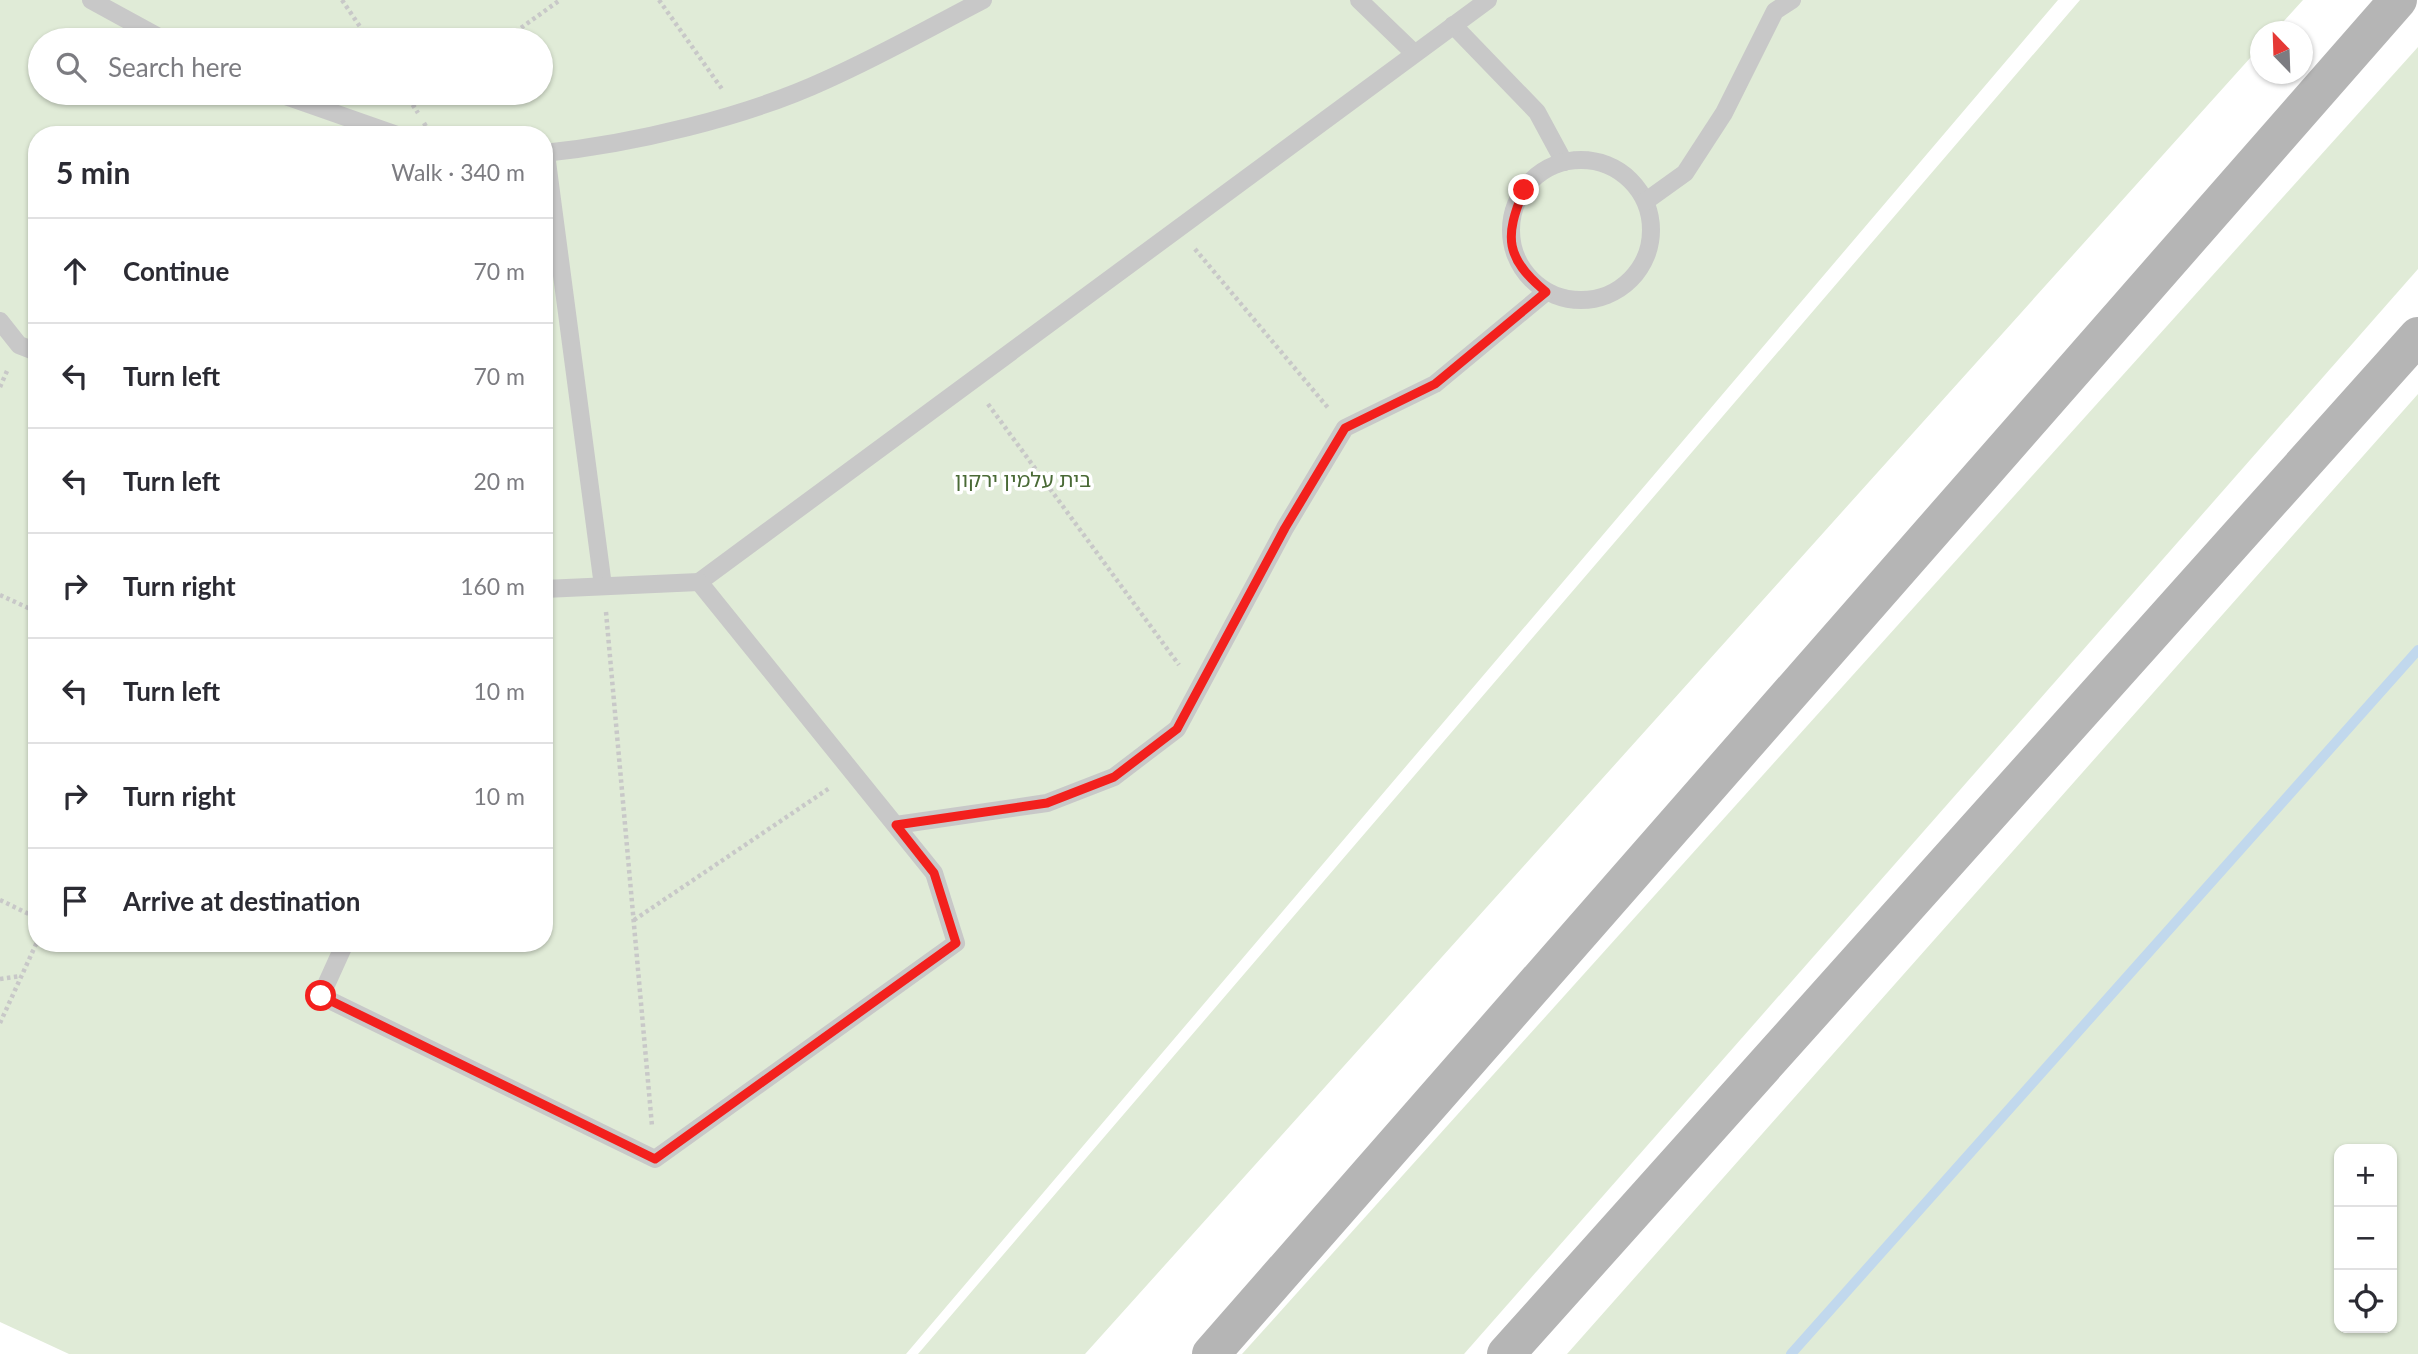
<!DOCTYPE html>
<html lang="en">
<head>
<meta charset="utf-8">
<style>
	body { margin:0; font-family:Lato,"Noto Sans Hebrew",sans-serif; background:#f2f2f3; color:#2b2b33 }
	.controls { position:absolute; right:21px; bottom:21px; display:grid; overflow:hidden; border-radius:14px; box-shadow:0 2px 5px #0004 }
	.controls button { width:63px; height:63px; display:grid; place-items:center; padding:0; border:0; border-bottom:2px solid #e1e1e2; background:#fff; color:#2b2b33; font:35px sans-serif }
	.compass { position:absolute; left:2250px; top:21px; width:63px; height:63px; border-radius:50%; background:#fff; box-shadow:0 2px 5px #0004; rotate:337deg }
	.stop { position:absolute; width:21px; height:21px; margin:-16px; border:5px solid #f3201d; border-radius:50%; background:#fff }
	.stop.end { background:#f3201d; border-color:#fff; box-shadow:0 2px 7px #0008 }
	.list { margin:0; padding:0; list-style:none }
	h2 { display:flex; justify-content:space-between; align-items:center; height:91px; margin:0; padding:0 28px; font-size:30px }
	h2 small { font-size:23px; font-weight:400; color:#7c7c81 }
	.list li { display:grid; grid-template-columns:46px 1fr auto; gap:21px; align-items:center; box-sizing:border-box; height:105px; padding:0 28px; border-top:2px solid #e1e1e2 }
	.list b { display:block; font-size:26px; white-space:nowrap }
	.list em { font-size:23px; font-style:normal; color:#7c7c81 }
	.icon { flex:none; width:38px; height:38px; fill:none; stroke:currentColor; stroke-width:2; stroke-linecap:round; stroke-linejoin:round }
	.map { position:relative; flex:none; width:2418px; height:1354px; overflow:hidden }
	.search { position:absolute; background:#fff; box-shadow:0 2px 5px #0004; left:28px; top:28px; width:525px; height:77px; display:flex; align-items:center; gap:18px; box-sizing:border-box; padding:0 24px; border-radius:38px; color:#7c7c81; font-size:26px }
	.panel { position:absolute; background:#fff; box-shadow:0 2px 5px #0004; left:28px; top:126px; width:525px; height:826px; border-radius:28px }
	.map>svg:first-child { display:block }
	.green { fill:#e0ebd7; fill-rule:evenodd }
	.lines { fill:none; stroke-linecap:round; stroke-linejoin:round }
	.stream { stroke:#c1d8ed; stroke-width:10 }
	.path { stroke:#c8c8c8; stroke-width:4.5; stroke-dasharray:3.5 3.5; stroke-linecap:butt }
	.service { stroke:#c8c8c8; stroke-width:18 }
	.secondary { stroke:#b5b5b5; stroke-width:38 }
	.route { stroke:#f3201d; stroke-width:9 }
	.labels { text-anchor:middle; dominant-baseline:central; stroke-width:7; stroke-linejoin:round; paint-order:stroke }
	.park-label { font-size:21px; fill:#4a6a36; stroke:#fff }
</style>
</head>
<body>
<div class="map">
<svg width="2418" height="1354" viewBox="0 0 2418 1354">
	<rect width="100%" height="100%" fill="#fff"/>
	<g class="green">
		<path d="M0,0H2058L906,1354H69L0,1322ZM40,40H541V93H40ZM37,135H544V943H37Z"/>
		<path d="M2080,0H2303L2275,31L2260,32V47L1085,1354H918Z"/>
		<path d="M2418,47V269L1464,1354H1242Z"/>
		<path d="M2418,394V1354H1567ZM2392,1149V1328H2339V1149Z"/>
	</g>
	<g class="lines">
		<path class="stream" d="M1791,1354L2418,650"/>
		<g class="path">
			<path d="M342,0L369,40"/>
			<path d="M659,0L722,89"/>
			<path d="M504,40L560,0"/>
			<path d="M405,93L418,113"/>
			<path d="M413,105L430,93"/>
			<path d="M424,123L431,135"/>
			<path d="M1195,249L1329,409"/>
			<path d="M0,387L7,371"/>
			<path d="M988,404L1179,665"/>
			<path d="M0,595L37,612"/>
			<path d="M606,612L652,1126"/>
			<path d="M0,900L37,918"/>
			<path d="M634,920L831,787"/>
			<path d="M0,979L21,976"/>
			<path d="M0,1023L37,942"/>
		</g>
		<g class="service">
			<path d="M91,0L164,40"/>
			<path d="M1359,0L1414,53"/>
			<path d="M1453,25L1537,112L1564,162"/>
			<path d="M277,93L397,135"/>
			<path d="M544,153C633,144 746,117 826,80C880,56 931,27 983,0"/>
			<path d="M546,154L603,586"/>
			<circle cx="1581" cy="230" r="70"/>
			<path d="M1646,201L1685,173L1724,113L1775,11L1792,0"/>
			<path d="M0,321L19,345L37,352"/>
			<path d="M699,582L1488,0"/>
			<path d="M896,825L1047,803L1114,777L1177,729L1285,528L1345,428L1435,384L1546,292"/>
			<path d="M345,943L321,996L655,1159L956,943L934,873L699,582L544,589"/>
		</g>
		<g class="secondary">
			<path d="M1211,1354L2398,0"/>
			<path d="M1506,1354L2418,336"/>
		</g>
	</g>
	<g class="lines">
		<path class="route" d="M321,996L655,1159L956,943L934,873L896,825L1047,803L1114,777L1177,729L1285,528L1345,428L1435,384L1546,292C1505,258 1504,237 1524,190"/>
	</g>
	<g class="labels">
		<g class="park-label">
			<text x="1023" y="478">בית עלמין ירקון</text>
		</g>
	</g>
</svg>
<div class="controls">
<button>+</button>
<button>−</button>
<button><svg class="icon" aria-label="locate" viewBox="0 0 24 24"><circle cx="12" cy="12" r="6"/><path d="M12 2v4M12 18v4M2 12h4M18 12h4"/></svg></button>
</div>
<svg class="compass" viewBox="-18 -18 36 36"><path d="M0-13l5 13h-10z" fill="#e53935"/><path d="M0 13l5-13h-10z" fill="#7c7c81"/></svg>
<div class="stop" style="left:321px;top:996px"></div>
<div class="stop end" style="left:1524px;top:190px"></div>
<div class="search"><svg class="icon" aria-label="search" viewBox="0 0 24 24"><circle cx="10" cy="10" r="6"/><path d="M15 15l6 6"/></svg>Search here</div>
<section class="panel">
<h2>5 min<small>Walk · 340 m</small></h2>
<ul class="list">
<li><svg class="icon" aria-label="ahead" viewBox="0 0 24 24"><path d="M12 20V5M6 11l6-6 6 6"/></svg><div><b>Continue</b></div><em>70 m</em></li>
<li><svg class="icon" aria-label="left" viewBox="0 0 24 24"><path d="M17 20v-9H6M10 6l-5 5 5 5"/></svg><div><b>Turn left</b></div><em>70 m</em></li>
<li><svg class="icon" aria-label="left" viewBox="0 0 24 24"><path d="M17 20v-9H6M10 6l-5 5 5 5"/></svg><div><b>Turn left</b></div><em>20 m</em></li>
<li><svg class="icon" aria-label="right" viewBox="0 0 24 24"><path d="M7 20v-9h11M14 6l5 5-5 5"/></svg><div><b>Turn right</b></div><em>160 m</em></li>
<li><svg class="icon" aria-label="left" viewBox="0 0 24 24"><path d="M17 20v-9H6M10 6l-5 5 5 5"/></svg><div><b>Turn left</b></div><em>10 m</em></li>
<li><svg class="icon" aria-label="right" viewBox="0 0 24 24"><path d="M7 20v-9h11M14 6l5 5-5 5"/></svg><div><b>Turn right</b></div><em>10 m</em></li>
<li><svg class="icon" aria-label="arrive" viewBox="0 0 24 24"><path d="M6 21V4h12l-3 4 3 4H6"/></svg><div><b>Arrive at destination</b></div></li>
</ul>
</section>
</div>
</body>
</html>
